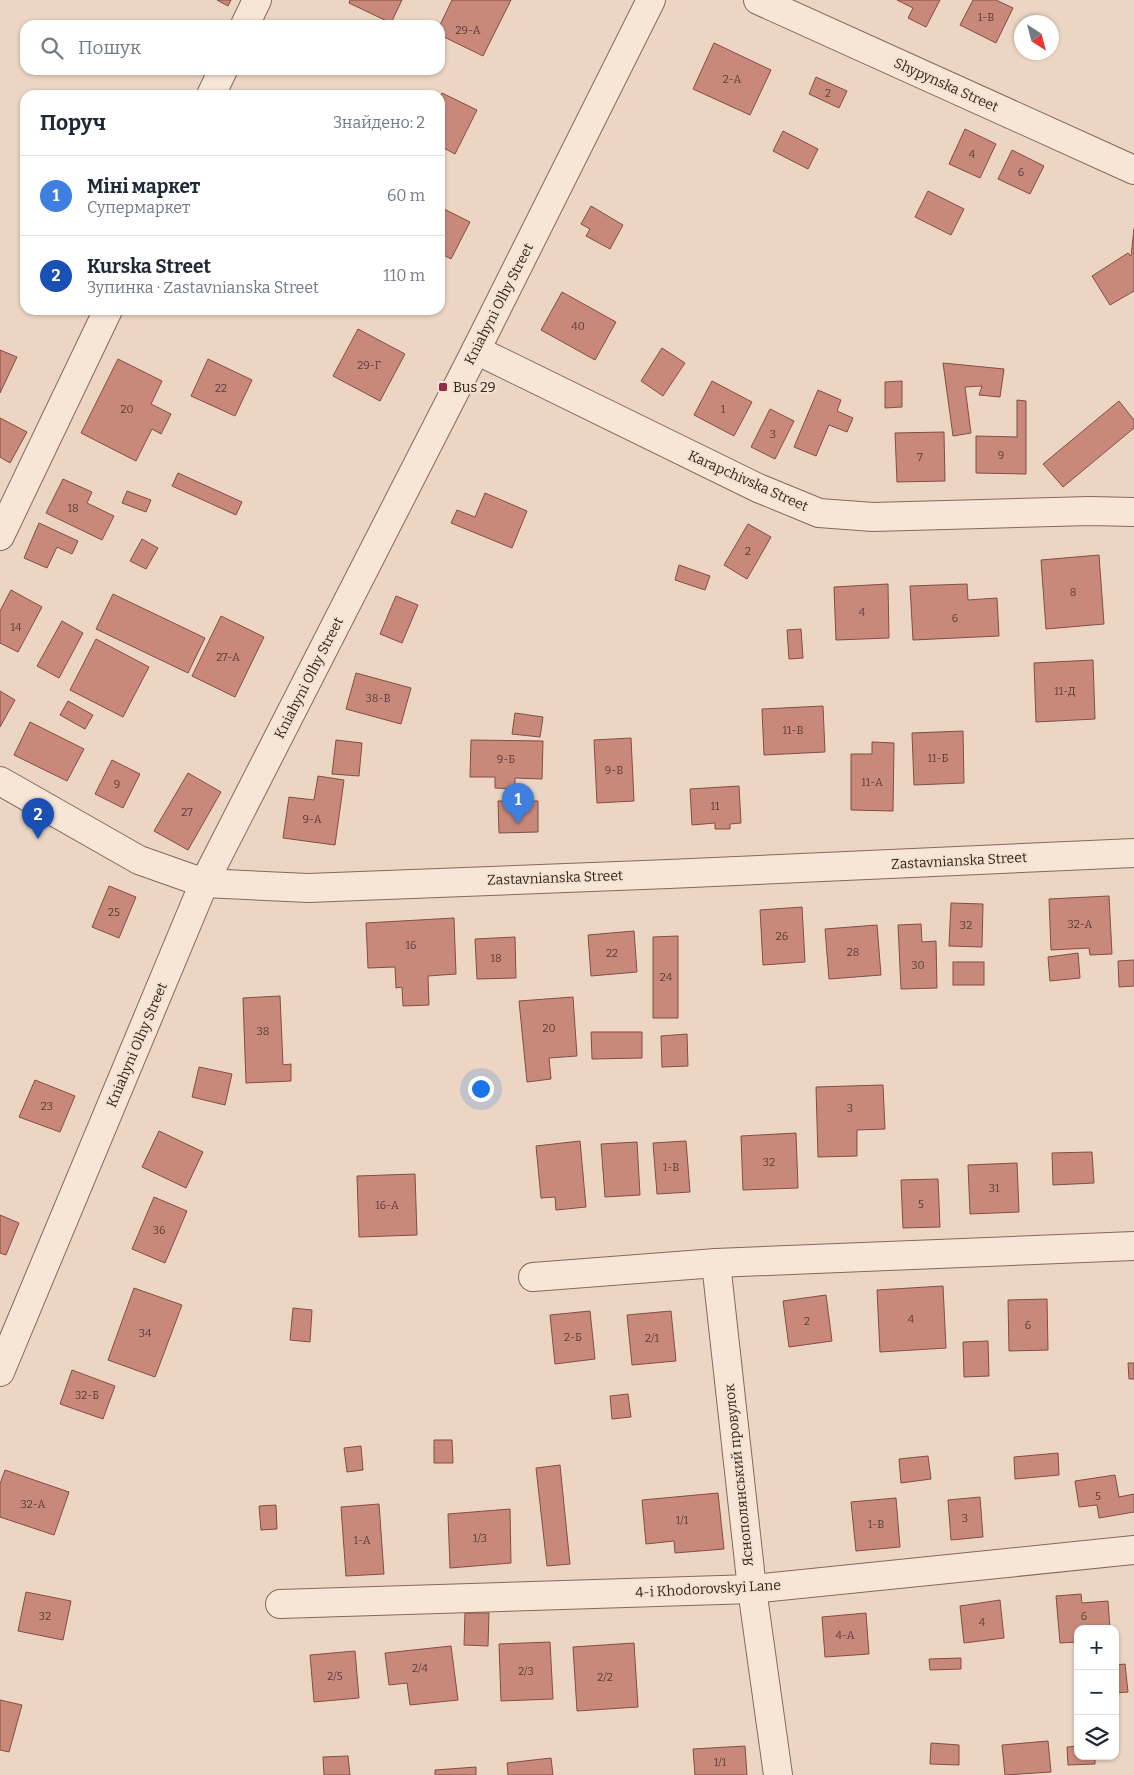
<!DOCTYPE html>
<html lang="uk">
<head>
<meta charset="utf-8">
<style>
	body { margin:0; font-family:Bitter,serif; background:#f2f2f3; color:#1f2937 }
	.controls { position:absolute; right:15px; bottom:15px; display:grid; overflow:hidden; border-radius:10px; box-shadow:0 1px 4px #0004 }
	.controls button { width:45px; height:45px; display:grid; place-items:center; padding:0; border:0; border-bottom:1px solid #e0e1e3; background:#fff; color:#1f2937; font:25px sans-serif }
	.compass { position:absolute; left:1014px; top:15px; width:45px; height:45px; border-radius:50%; background:#fff; box-shadow:0 1px 4px #0004; rotate:144deg }
	.you { position:absolute; left:480px; top:1088px; width:18px; height:18px; margin:-12px; border:4px solid #fff; border-radius:50%; background:#1a73e8; box-shadow:0 0 0 8px #1a73e833 }
	.badge { display:grid; place-items:center; width:32px; height:32px; border-radius:50%; background:#912e45; color:#fff; font-size:16px; font-weight:700 }
	.pin { position:absolute; translate:-50% -41px; filter:drop-shadow(0 1px 2px #0008) }
	.pin::after { content:''; position:absolute; top:26px; width:18px; height:15px; background:inherit; clip-path:polygon(0 0,100% 0,50% 100%) }
	.list { margin:0; padding:0; list-style:none }
	h2 { display:flex; justify-content:space-between; align-items:center; height:65px; margin:0; padding:0 20px; font-size:21px }
	h2 small { font-size:16px; font-weight:400; color:#747a83 }
	.list li { display:grid; grid-template-columns:32px 1fr auto; gap:15px; align-items:center; box-sizing:border-box; height:80px; padding:0 20px; border-top:1px solid #e0e1e3 }
	.list b { display:block; font-size:19px; white-space:nowrap }
	.list p { margin:0; font-size:16px; white-space:nowrap; color:#747a83 }
	.list em { font-size:16px; font-style:normal; color:#747a83 }
	.icon { flex:none; width:28px; height:28px; fill:none; stroke:currentColor; stroke-width:2; stroke-linecap:round; stroke-linejoin:round }
	.map { position:relative; flex:none; width:1134px; height:1775px; overflow:hidden }
	.search { position:absolute; background:#fff; box-shadow:0 1px 4px #0004; left:20px; top:20px; width:425px; height:55px; display:flex; align-items:center; gap:12px; box-sizing:border-box; padding:0 18px; border-radius:15px; color:#747a83; font-size:19px }
	.panel { position:absolute; background:#fff; box-shadow:0 1px 4px #0004; left:20px; top:90px; width:425px; height:225px; border-radius:15px }
	.map>svg:first-child { display:block }
	.building { fill:#c8897b; stroke:#834d42 }
	.lines { fill:none; stroke-linecap:round; stroke-linejoin:round }
	.minor-casing { stroke:#85685b; stroke-width:30 }
	.minor { stroke:#f7e5d6; stroke-width:28 }
	.poi-dot { fill:#912e45; stroke:#f3e2d2; stroke-width:2 }
	.labels { text-anchor:middle; dominant-baseline:central; stroke-width:4; stroke-linejoin:round; paint-order:stroke }
	.number-label { font-size:11px; fill:#5a3d35 }
	.street-label { font-size:14px; fill:#35241e; stroke:#f3e2d2 }
	.poi-label { font-size:14px; fill:#35241e; stroke:#f3e2d2; text-anchor:start }
</style>
</head>
<body>
<div class="map">
<svg width="1134" height="1775" viewBox="0 0 1134 1775">
	<rect width="100%" height="100%" fill="#ecd6c3"/>
	<g class="building">
		<path d="M217,0H231L228,6Z"/>
		<path d="M350,0H402L391,23L349,3Z"/>
		<path d="M452,0H511L483,56L440,35V25Z"/>
		<path d="M897,0H940L926,27L908,18L913,8Z"/>
		<path d="M973,0H996L1013,8L996,43L960,25Z"/>
		<path d="M714,43L771,70L750,115L693,89Z"/>
		<path d="M816,77L847,91L839,108L809,94Z"/>
		<path d="M442,93L477,110L455,154L440,146V97Z"/>
		<path d="M965,129L996,144L980,178L949,164Z"/>
		<path d="M783,131L818,149L808,169L773,151Z"/>
		<path d="M1012,150L1044,166L1030,194L998,179Z"/>
		<path d="M928,191L964,209L951,235L915,217Z"/>
		<path d="M591,206L623,225L610,249L586,236L590,229L581,224Z"/>
		<path d="M440,207L470,222L451,259L440,253Z"/>
		<path d="M1134,229V291L1110,305L1092,276L1128,253L1131,256Z"/>
		<path d="M562,292L616,322L595,360L541,330Z"/>
		<path d="M358,329L405,354L380,401L333,376Z"/>
		<path d="M662,348L685,363L663,396L641,381Z"/>
		<path d="M0,350L17,357L0,393Z"/>
		<path d="M118,359L162,381L151,404L171,414L161,434L152,429L136,461L81,433Z"/>
		<path d="M208,359L252,380L235,416L191,396Z"/>
		<path d="M943,363L1004,369L1000,397L979,395L982,386L965,387L971,433L953,436Z"/>
		<path d="M712,381L752,402L734,436L694,415Z"/>
		<path d="M902,381V407L885,408V382Z"/>
		<path d="M818,390L841,400L837,411L853,418L847,432L829,425L816,456L794,447Z"/>
		<path d="M1017,400L1026,401V474L976,473V436L1017,437Z"/>
		<path d="M1119,401L1134,420V428L1063,487L1043,464Z"/>
		<path d="M770,409L794,421L775,459L751,447Z"/>
		<path d="M0,418L27,432L10,463L0,457Z"/>
		<path d="M944,432L945,481L897,482L895,433Z"/>
		<path d="M178,473L242,502L236,515L172,486Z"/>
		<path d="M63,479L92,492L87,503L114,516L102,540L46,513Z"/>
		<path d="M127,491L151,500L146,512L122,503Z"/>
		<path d="M485,493L527,511L512,548L451,523L457,510L475,517Z"/>
		<path d="M39,523L78,541L72,554L57,547L47,568L24,558Z"/>
		<path d="M748,524L771,537L747,579L724,565Z"/>
		<path d="M142,539L158,548L146,569L130,561Z"/>
		<path d="M1099,555L1104,624L1046,629L1041,560Z"/>
		<path d="M679,565L710,576L705,590L675,580Z"/>
		<path d="M888,584L889,638L836,640L834,587Z"/>
		<path d="M967,584L968,600L997,598L999,636L913,640L910,586Z"/>
		<path d="M11,590L42,607L18,652L0,643V611Z"/>
		<path d="M113,594L205,638L188,673L96,629Z"/>
		<path d="M396,596L418,605L402,643L380,634Z"/>
		<path d="M221,616L264,637L235,697L192,676Z"/>
		<path d="M62,621L83,633L59,678L37,666Z"/>
		<path d="M801,629L803,658L789,659L787,630Z"/>
		<path d="M96,639L149,667L123,717L70,690Z"/>
		<path d="M1093,660L1095,719L1036,722L1034,663Z"/>
		<path d="M356,673L411,688L401,724L346,709Z"/>
		<path d="M0,691L15,700L0,727Z"/>
		<path d="M68,701L93,715L85,729L60,715Z"/>
		<path d="M823,706L825,752L764,755L762,709Z"/>
		<path d="M515,713L543,717L540,737L512,734Z"/>
		<path d="M30,722L84,749L67,781L14,755Z"/>
		<path d="M963,731L964,783L914,785L912,733Z"/>
		<path d="M631,738L634,801L597,803L594,740Z"/>
		<path d="M336,740L362,743L359,776L332,774Z"/>
		<path d="M471,740L543,741L542,779L515,778V789L495,788V777H470Z"/>
		<path d="M872,742L894,743L893,811L851,810V754H872Z"/>
		<path d="M112,760L140,774L123,808L95,794Z"/>
		<path d="M188,773L221,792L188,850L154,831Z"/>
		<path d="M318,776L344,780L335,845L283,838L289,797L314,800Z"/>
		<path d="M739,786L741,823L730,824V829H715V823L692,825L690,789Z"/>
		<path d="M498,801H538V832L499,833Z"/>
		<path d="M109,886L136,897L119,938L92,927Z"/>
		<path d="M1109,896L1112,954L1090,955L1089,948L1051,950L1049,899Z"/>
		<path d="M951,903L983,904L982,947L949,946Z"/>
		<path d="M802,907L805,962L763,965L760,910Z"/>
		<path d="M454,918L456,974L428,976L429,1005L403,1006L402,987L396,988L395,967L368,968L366,923Z"/>
		<path d="M921,924L922,942L936,941L937,988L901,989L898,925Z"/>
		<path d="M877,925L881,975L829,979L825,929Z"/>
		<path d="M634,931L637,972L591,976L588,935Z"/>
		<path d="M678,936V1018H653V937Z"/>
		<path d="M515,937L516,978L477,979L475,939Z"/>
		<path d="M1078,953L1080,978L1050,981L1048,957Z"/>
		<path d="M1134,960V986L1119,987L1118,961Z"/>
		<rect x="953" y="962" width="31" height="23"/>
		<path d="M280,996L283,1065L291,1064V1081L246,1083L243,998Z"/>
		<path d="M573,997L577,1056L549,1058L551,1079L527,1082L519,1001Z"/>
		<path d="M591,1032H642V1058L592,1059Z"/>
		<path d="M687,1034L688,1066L662,1067L661,1036Z"/>
		<path d="M199,1067L232,1074L225,1105L192,1097Z"/>
		<path d="M35,1080L75,1096L60,1132L19,1117Z"/>
		<path d="M883,1085L885,1129L857,1130V1156L818,1157L816,1087Z"/>
		<path d="M159,1131L203,1152L186,1188L142,1167Z"/>
		<path d="M796,1133L798,1188L743,1190L741,1136Z"/>
		<path d="M580,1141L586,1207L556,1210L555,1197L541,1198L536,1146Z"/>
		<path d="M686,1141L690,1192L657,1194L653,1143Z"/>
		<path d="M637,1142L640,1195L605,1197L601,1144Z"/>
		<path d="M1092,1152L1094,1183L1053,1185L1052,1153Z"/>
		<path d="M1017,1163L1019,1212L970,1214L968,1165Z"/>
		<path d="M415,1174L417,1235L359,1237L357,1176Z"/>
		<path d="M938,1179L940,1227L903,1228L901,1180Z"/>
		<path d="M154,1197L187,1211L165,1263L132,1249Z"/>
		<path d="M0,1215L19,1223L6,1255L0,1253Z"/>
		<path d="M943,1286L946,1348L880,1352L877,1290Z"/>
		<path d="M134,1288L182,1305L155,1377L108,1360Z"/>
		<path d="M826,1295L832,1341L789,1347L783,1301Z"/>
		<path d="M1047,1299L1048,1350L1009,1351L1008,1300Z"/>
		<path d="M293,1308L312,1310L310,1342L290,1340Z"/>
		<path d="M590,1311L595,1359L555,1364L550,1315Z"/>
		<path d="M671,1311L676,1361L632,1365L627,1315Z"/>
		<path d="M988,1341L989,1376L964,1377L963,1342Z"/>
		<path d="M1128,1363H1134V1379H1129Z"/>
		<path d="M72,1370L115,1386L103,1419L60,1404Z"/>
		<path d="M628,1394L631,1417L612,1419L610,1396Z"/>
		<path d="M434,1440H452L453,1463H434Z"/>
		<path d="M361,1446L363,1470L347,1472L344,1448Z"/>
		<path d="M1058,1453L1059,1475L1015,1479L1014,1457Z"/>
		<path d="M928,1456L931,1479L901,1483L899,1459Z"/>
		<path d="M560,1465L570,1564L547,1566L536,1468Z"/>
		<path d="M5,1470L69,1492L54,1535L0,1517V1484Z"/>
		<path d="M1115,1475L1119,1497L1134,1494V1512L1099,1518L1097,1505L1079,1507L1075,1481Z"/>
		<path d="M718,1493L724,1549L675,1553L674,1541L646,1544L642,1500Z"/>
		<path d="M980,1497L983,1537L951,1540L948,1500Z"/>
		<path d="M896,1498L900,1547L856,1551L851,1502Z"/>
		<path d="M379,1504L384,1574L346,1576L341,1507Z"/>
		<path d="M276,1505L277,1529L261,1530L259,1506Z"/>
		<path d="M510,1509L511,1563L450,1568L448,1514Z"/>
		<path d="M26,1592L71,1601L63,1640L18,1631Z"/>
		<path d="M1081,1594L1082,1603L1108,1601L1110,1629H1078V1642L1060,1643L1056,1596Z"/>
		<path d="M1000,1600L1004,1638L964,1643L960,1606Z"/>
		<path d="M465,1613H489L488,1646L464,1645Z"/>
		<path d="M866,1613L869,1654L825,1657L822,1617Z"/>
		<path d="M550,1642L553,1699L501,1701L499,1644Z"/>
		<path d="M634,1643L638,1707L577,1711L573,1647Z"/>
		<path d="M451,1646L458,1700L410,1705L407,1683L389,1685L385,1653Z"/>
		<path d="M355,1651L359,1698L314,1702L310,1655Z"/>
		<path d="M961,1658V1669L930,1670L929,1659Z"/>
		<path d="M1125,1664L1128,1692L1115,1693V1665Z"/>
		<path d="M0,1700L22,1705L9,1752L0,1750Z"/>
		<path d="M1048,1741L1051,1772L1005,1775L1002,1745Z"/>
		<path d="M931,1743L959,1745V1765L930,1764Z"/>
		<path d="M745,1746L747,1775H695L693,1749Z"/>
		<path d="M1078,1746V1756H1095V1764L1068,1765L1067,1747Z"/>
		<path d="M348,1756L350,1775H324L323,1757Z"/>
		<path d="M551,1758L553,1775H508L507,1763Z"/>
		<path d="M476,1767V1775H435V1770Z"/>
	</g>
	<g class="lines">
		<g class="minor-casing">
			<g id="minor">
				<path d="M758,0L1134,170"/>
				<path d="M245,25L257,0"/>
				<path d="M211,95L223,70"/>
				<path d="M476,350L758,488L819,513L873,517L1090,511L1134,512"/>
				<path d="M0,536L108,310"/>
				<path d="M0,781L139,860L204,883L308,888L669,874L1134,853"/>
				<path d="M716,1263L752,1589L778,1775"/>
				<path d="M533,1277L716,1263L1134,1246"/>
				<path d="M0,1372L204,883L476,350L651,0"/>
				<path d="M280,1604L752,1589L1134,1550"/>
			</g>
		</g>
		<use href="#minor" class="minor"/>
	</g>
	<rect class="poi-dot" x="438" y="382" width="10" height="10" rx="2.5"/>
	<g class="labels">
		<g class="number-label">
			<text x="986" y="17">1-В</text>
			<text x="468" y="30">29-А</text>
			<text x="732" y="79">2-А</text>
			<text x="828" y="93">2</text>
			<text x="972" y="154">4</text>
			<text x="1021" y="172">6</text>
			<text x="578" y="326">40</text>
			<text x="369" y="365">29-Г</text>
			<text x="221" y="388">22</text>
			<text x="127" y="409">20</text>
			<text x="723" y="409">1</text>
			<text x="773" y="434">3</text>
			<text x="1001" y="455">9</text>
			<text x="920" y="457">7</text>
			<text x="73" y="508">18</text>
			<text x="748" y="551">2</text>
			<text x="1073" y="592">8</text>
			<text x="862" y="612">4</text>
			<text x="955" y="618">6</text>
			<text x="16" y="627">14</text>
			<text x="228" y="657">27-А</text>
			<text x="1065" y="691">11-Д</text>
			<text x="378" y="698">38-В</text>
			<text x="793" y="730">11-В</text>
			<text x="938" y="758">11-Б</text>
			<text x="506" y="759">9-Б</text>
			<text x="614" y="770">9-В</text>
			<text x="872" y="782">11-А</text>
			<text x="117" y="784">9</text>
			<text x="715" y="806">11</text>
			<text x="187" y="812">27</text>
			<text x="312" y="819">9-А</text>
			<text x="114" y="912">25</text>
			<text x="1080" y="924">32-А</text>
			<text x="966" y="925">32</text>
			<text x="782" y="936">26</text>
			<text x="411" y="945">16</text>
			<text x="853" y="952">28</text>
			<text x="612" y="953">22</text>
			<text x="496" y="958">18</text>
			<text x="918" y="965">30</text>
			<text x="666" y="977">24</text>
			<text x="549" y="1028">20</text>
			<text x="263" y="1031">38</text>
			<text x="47" y="1106">23</text>
			<text x="850" y="1108">3</text>
			<text x="769" y="1162">32</text>
			<text x="671" y="1167">1-В</text>
			<text x="994" y="1188">31</text>
			<text x="921" y="1204">5</text>
			<text x="387" y="1205">16-А</text>
			<text x="159" y="1230">36</text>
			<text x="911" y="1319">4</text>
			<text x="807" y="1321">2</text>
			<text x="1028" y="1325">6</text>
			<text x="145" y="1333">34</text>
			<text x="573" y="1337">2-Б</text>
			<text x="652" y="1338">2/1</text>
			<text x="87" y="1395">32-Б</text>
			<text x="1098" y="1496">5</text>
			<text x="33" y="1504">32-А</text>
			<text x="965" y="1518">3</text>
			<text x="682" y="1520">1/1</text>
			<text x="876" y="1524">1-В</text>
			<text x="480" y="1538">1/3</text>
			<text x="362" y="1540">1-А</text>
			<text x="45" y="1616">32</text>
			<text x="1084" y="1616">6</text>
			<text x="982" y="1622">4</text>
			<text x="845" y="1635">4-А</text>
			<text x="420" y="1668">2/4</text>
			<text x="526" y="1671">2/3</text>
			<text x="335" y="1676">2/5</text>
			<text x="605" y="1677">2/2</text>
			<text x="720" y="1762">1/1</text>
		</g>
		<g class="street-label">
			<text transform="translate(946 85) rotate(24)">Shypynska Street</text>
			<text transform="translate(499 304) rotate(-63)">Kniahyni Olhy Street</text>
			<text transform="translate(748 481) rotate(24)">Karapchivska Street</text>
			<text transform="translate(309 678) rotate(-63)">Kniahyni Olhy Street</text>
			<text transform="translate(959 861) rotate(-3)">Zastavnianska Street</text>
			<text transform="translate(555 878) rotate(-2)">Zastavnianska Street</text>
			<text transform="translate(137 1045) rotate(-67)">Kniahyni Olhy Street</text>
			<text transform="translate(739 1475) rotate(-96)">Яснополянський провулок</text>
			<text transform="translate(708 1589) rotate(-3)">4-i Khodorovskyi Lane</text>
		</g>
		<g class="poi-label">
			<text x="453" y="387">Bus 29</text>
		</g>
	</g>
</svg>
<div class="controls">
<button>+</button>
<button>−</button>
<button><svg class="icon" aria-label="layers" viewBox="0 0 24 24"><path d="M12 4l9 5-9 5-9-5zM3 14l9 5 9-5"/></svg></button>
</div>
<svg class="compass" viewBox="-18 -18 36 36"><path d="M0-13l5 13h-10z" fill="#e53935"/><path d="M0 13l5-13h-10z" fill="#747a83"/></svg>
<div class="you"></div>
<div class="pin badge" style="left:518px;top:824px;background:#3f7fe0">1</div>
<div class="pin badge" style="left:38px;top:839px;background:#1a4fb4">2</div>
<div class="search"><svg class="icon" aria-label="search" viewBox="0 0 24 24"><circle cx="10" cy="10" r="6"/><path d="M15 15l6 6"/></svg>Пошук</div>
<section class="panel">
<h2>Поруч<small>Знайдено: 2</small></h2>
<ul class="list">
<li><span class="badge" style="background:#3f7fe0">1</span><div><b>Міні маркет</b><p>Супермаркет</p></div><em>60 m</em></li>
<li><span class="badge" style="background:#1a4fb4">2</span><div><b>Kurska Street</b><p>Зупинка · Zastavnianska Street</p></div><em>110 m</em></li>
</ul>
</section>
</div>
</body>
</html>
